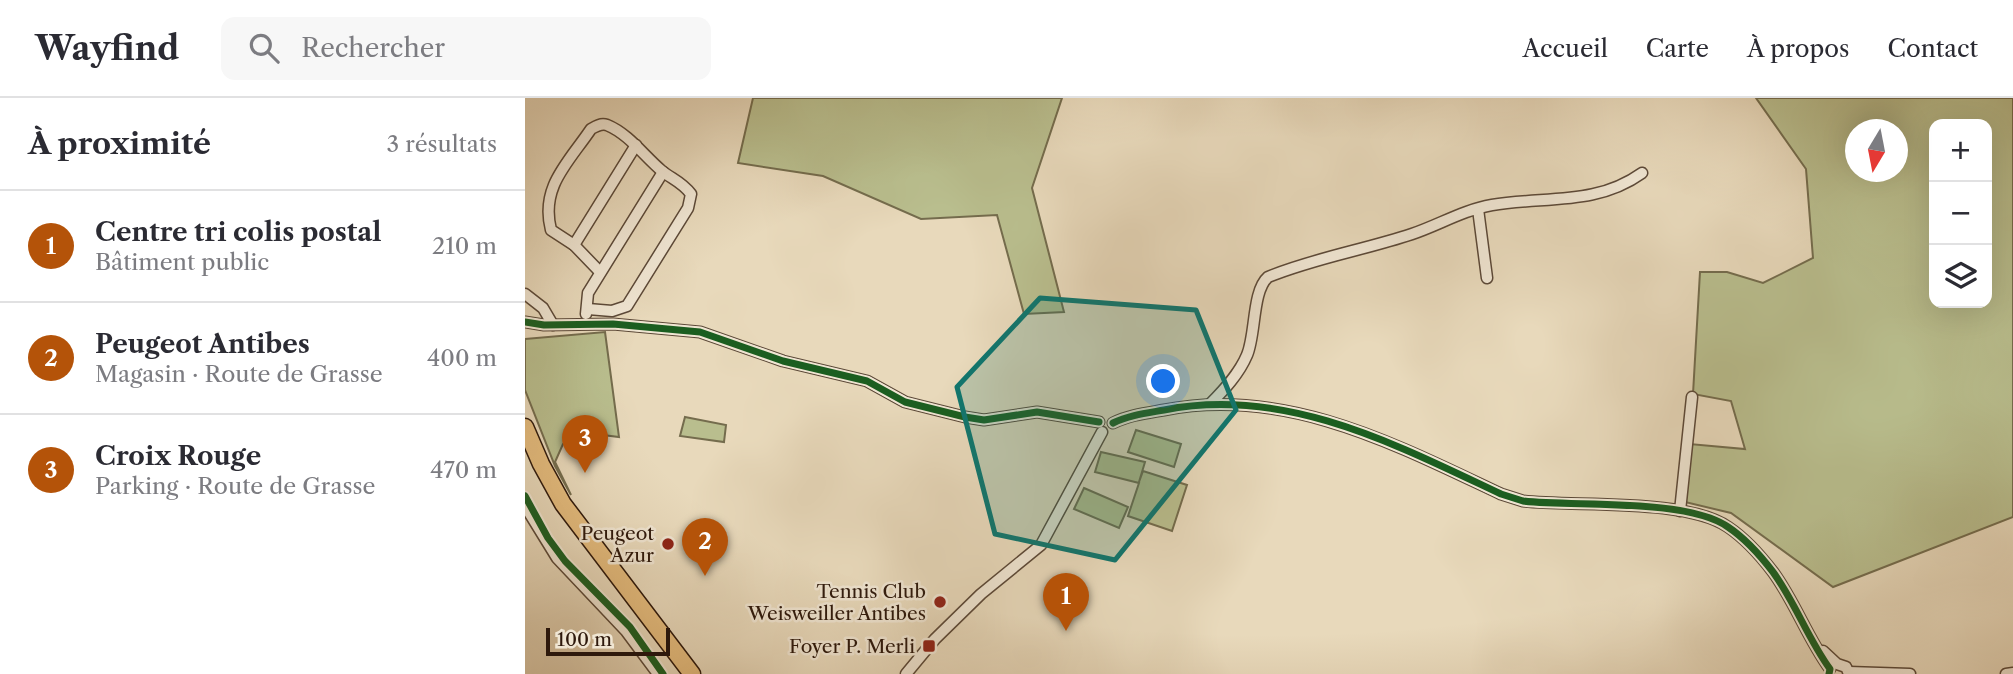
<!DOCTYPE html>
<html lang="fr">
<head>
<meta charset="utf-8">
<style>
	body { margin:0; font-family:"Libre Caslon Text",serif; background:#f7f7f7; color:#2b2b33 }
	.controls { position:absolute; right:21px; top:21px; display:grid; overflow:hidden; border-radius:14px; box-shadow:0 7px 28px #0002 }
	.controls button { width:63px; height:63px; display:grid; place-items:center; padding:0; border:0; border-bottom:2px solid #e1e1e2; background:#fff; color:#2b2b33; font:35px sans-serif }
	.compass { position:absolute; left:1320px; top:21px; width:63px; height:63px; border-radius:50%; background:#fff; box-shadow:0 7px 28px #0002; rotate:190deg }
	.scale { position:absolute; left:21px; bottom:18px; width:124px; box-sizing:border-box; padding-left:7px; border:4px solid #2e190c; border-top:0; font-size:19px; line-height:24px; white-space:nowrap; color:#2e190c; -webkit-text-stroke:5px #f0e6d3; paint-order:stroke }
	.you { position:absolute; left:639px; top:284px; width:24px; height:24px; margin:-18px; border:5px solid #fff; border-radius:50%; background:#1a73e8; box-shadow:0 0 0 10px #1a73e833 }
	.badge { display:grid; place-items:center; width:46px; height:46px; border-radius:50%; background:#b45309; color:#fff; font-size:23px; font-weight:700 }
	.pin { position:absolute; translate:-50% -58px; filter:drop-shadow(0 2px 4px #0008) }
	.pin::after { content:''; position:absolute; top:37px; width:24px; height:21px; background:inherit; clip-path:polygon(0 0,100% 0,50% 100%) }
	.list { margin:0; padding:0; list-style:none }
	h2 { display:flex; justify-content:space-between; align-items:center; height:91px; margin:0; padding:0 28px; font-size:30px }
	h2 small { font-size:23px; font-weight:400; color:#7c7c81 }
	.list li { display:grid; grid-template-columns:46px 1fr auto; gap:21px; align-items:center; box-sizing:border-box; height:112px; padding:0 28px; border-top:2px solid #e1e1e2 }
	.list b { display:block; font-size:26px; white-space:nowrap }
	.list p { margin:0; font-size:23px; white-space:nowrap; color:#7c7c81 }
	.list em { font-size:23px; font-style:normal; color:#7c7c81 }
	.icon { flex:none; width:38px; height:38px; fill:none; stroke:currentColor; stroke-width:2; stroke-linecap:round; stroke-linejoin:round }
	.map { position:relative; flex:none; width:1488px; height:576px; overflow:hidden }
	header { display:flex; align-items:center; gap:42px; box-sizing:border-box; height:98px; padding:0 35px; background:#fff; border-bottom:2px solid #e1e1e2 }
	header strong { font-size:33px }
	nav { display:flex; gap:38px; margin-inline-start:auto; font-size:24px }
	.search { width:490px; height:63px; background:#f7f7f7; display:flex; align-items:center; gap:18px; box-sizing:border-box; padding:0 24px; border-radius:14px; color:#7c7c81; font-size:26px }
	main { display:flex }
	aside { flex:1; background:#fff }
	.map>svg:first-child { display:block }
	.green { fill:#b9be8e; stroke:#746c4d; stroke-width:2; fill-rule:evenodd }
	.lines { fill:none; stroke-linecap:round; stroke-linejoin:round }
	.street-casing { stroke:#5c4938; stroke-width:13 }
	.primary-casing { stroke:#2e190c; stroke-width:19 }
	.street { stroke:#f0e6d3; stroke-width:10 }
	.primary { stroke:#e4bc7e; stroke-width:16 }
	.cycleway-casing { stroke:#f0e6d3; stroke-width:11 }
	.cycleway { stroke:#1b5e20; stroke-width:7 }
	.marked { fill:#0f766e; fill-opacity:0.2; stroke:#0f766e; stroke-width:5; stroke-linejoin:round }
	.poi-dot { fill:#8f2418; stroke:#f0e6d3; stroke-width:2.5 }
	.labels { text-anchor:middle; dominant-baseline:central; stroke-width:5; stroke-linejoin:round; paint-order:stroke }
	.poi-label { font-size:19px; fill:#2e190c; stroke:#f0e6d3; text-anchor:end }
</style>
</head>
<body>
<header>
<strong>Wayfind</strong>
<div class="search"><svg class="icon" aria-label="search" viewBox="0 0 24 24"><circle cx="10" cy="10" r="6"/><path d="M15 15l6 6"/></svg>Rechercher</div>
<nav><a>Accueil</a><a>Carte</a><a>À propos</a><a>Contact</a></nav>
</header>
<main>
<aside>
<h2>À proximité<small>3 résultats</small></h2>
<ul class="list">
<li><span class="badge">1</span><div><b>Centre tri colis postal</b><p>Bâtiment public</p></div><em>210 m</em></li>
<li><span class="badge">2</span><div><b>Peugeot Antibes</b><p>Magasin · Route de Grasse</p></div><em>400 m</em></li>
<li><span class="badge">3</span><div><b>Croix Rouge</b><p>Parking · Route de Grasse</p></div><em>470 m</em></li>
</ul>
</aside>
<div class="map">
<svg width="1488" height="576" viewBox="0 0 1488 576">
	<rect width="100%" height="100%" fill="#e8d9bb"/>
	<filter id="stains"><feTurbulence type="fractalNoise" baseFrequency=".00286" numOctaves="4"/><feColorMatrix values="0 0 0 0 .2 0 0 0 0 .09 0 0 0 0 .02 0 0 0 .5 -.17"/></filter>
	<radialGradient id="worn" r=".72"><stop offset=".6" stop-color="#630" stop-opacity="0"/><stop offset="1" stop-color="#630" stop-opacity=".3"/></radialGradient>
	<g class="green">
		<path d="M228,0H537L507,90L539,214L499,216L472,117L396,121L298,78L213,65Z"/>
		<path d="M1231,0H1488V419L1308,489L1206,415L1160,404L1165,346L1220,351L1206,303L1168,296L1175,174H1202L1238,185L1288,160L1281,71ZM1409,26H1462V205H1409ZM1330,32H1372V74H1330Z"/>
		<path d="M80,234L94,339L62,335L38,346L30,364L46,397L30,368L0,292V241Z"/>
		<path d="M160,319L201,327L199,344L155,338Z"/>
		<path d="M611,332L656,346L649,369L603,354Z"/>
		<path d="M576,354L620,364L614,384L618,373L662,387L647,433L603,418L614,385L570,374Z"/>
		<path d="M559,390L603,409L594,430L549,411Z"/>
	</g>
	<g class="lines">
		<g class="street-casing">
			<g id="street">
				<path d="M953,111L962,180"/>
				<path d="M49,147L111,47"/>
				<path d="M0,196L18,210L28,227"/>
				<path d="M63,211L87,213L102,208L163,110L166,96C157,84 147,81 137,73C119,58 104,36 82,27C76,25 71,28 66,31C43,65 15,89 26,132L49,147L75,174"/>
				<path d="M61,216L63,195L138,74"/>
				<path d="M0,224L19,227L88,226L175,234L258,263L342,283L380,304L440,319L459,322L512,314L574,324"/>
				<path d="M685,306C699,292 714,276 722,257C731,236 727,193 743,179C789,160 839,152 887,136C914,127 938,112 967,107C1020,98 1071,108 1117,75"/>
				<path d="M588,325C604,317 622,315 639,312C760,288 870,346 976,396L998,403C1051,409 1161,400 1203,429C1221,441 1235,457 1248,474C1270,504 1283,541 1305,571"/>
				<path d="M0,408L32,460L101,533L133,576"/>
				<path d="M1155,413L1167,299"/>
				<path d="M1298,553L1312,566L1321,569L1324,576"/>
				<path d="M1324,574L1385,576"/>
				<path d="M381,576L410,541L456,496L516,447L577,334"/>
				<path d="M1481,576L1488,575"/>
			</g>
		</g>
		<g class="primary-casing">
			<path id="primary" d="M0,329L16,366L38,406L167,576"/>
		</g>
		<use href="#street" class="street"/>
		<use href="#primary" class="primary"/>
		<g class="cycleway-casing">
			<g id="cycleway">
				<path d="M0,224L19,227L88,226L175,234L258,263L342,283L380,304L440,319L459,322L512,314L574,324"/>
				<path d="M588,325C604,317 622,315 639,312C760,288 870,346 976,396L998,403C1051,409 1161,400 1203,429C1221,441 1235,457 1248,474C1270,504 1283,541 1305,571L1304,576"/>
				<path d="M0,398L23,440L40,463L105,529L138,576"/>
			</g>
		</g>
		<use href="#cycleway" class="cycleway"/>
	</g>
	<path class="marked" d="M515,200L671,212L711,312L590,462L470,436L432,289Z"/>
	<g class="poi-dot">
		<circle cx="143" cy="446" r="7"/>
		<circle cx="415" cy="504" r="7"/>
		<rect x="397" y="541" width="14" height="14" rx="3.5"/>
	</g>
	<g class="labels">
		<g class="poi-label">
			<text x="129" y="435">Peugeot<tspan x="129" dy="22">Azur</tspan></text>
			<text x="401" y="493">Tennis Club<tspan x="401" dy="22">Weisweiller Antibes</tspan></text>
			<text x="390" y="548">Foyer P. Merli</text>
		</g>
	</g>
	<rect width="100%" height="100%" filter="url(#stains)"/>
	<rect width="100%" height="100%" fill="url(#worn)"/>
</svg>
<div class="controls">
<button>+</button>
<button>−</button>
<button><svg class="icon" aria-label="layers" viewBox="0 0 24 24"><path d="M12 4l9 5-9 5-9-5zM3 14l9 5 9-5"/></svg></button>
</div>
<svg class="compass" viewBox="-18 -18 36 36"><path d="M0-13l5 13h-10z" fill="#e53935"/><path d="M0 13l5-13h-10z" fill="#7c7c81"/></svg>
<div class="scale">100 m</div>
<div class="you"></div>
<div class="pin badge" style="left:541px;top:533px">1</div>
<div class="pin badge" style="left:180px;top:478px">2</div>
<div class="pin badge" style="left:60px;top:375px">3</div>
</div>
</main>
</body>
</html>
